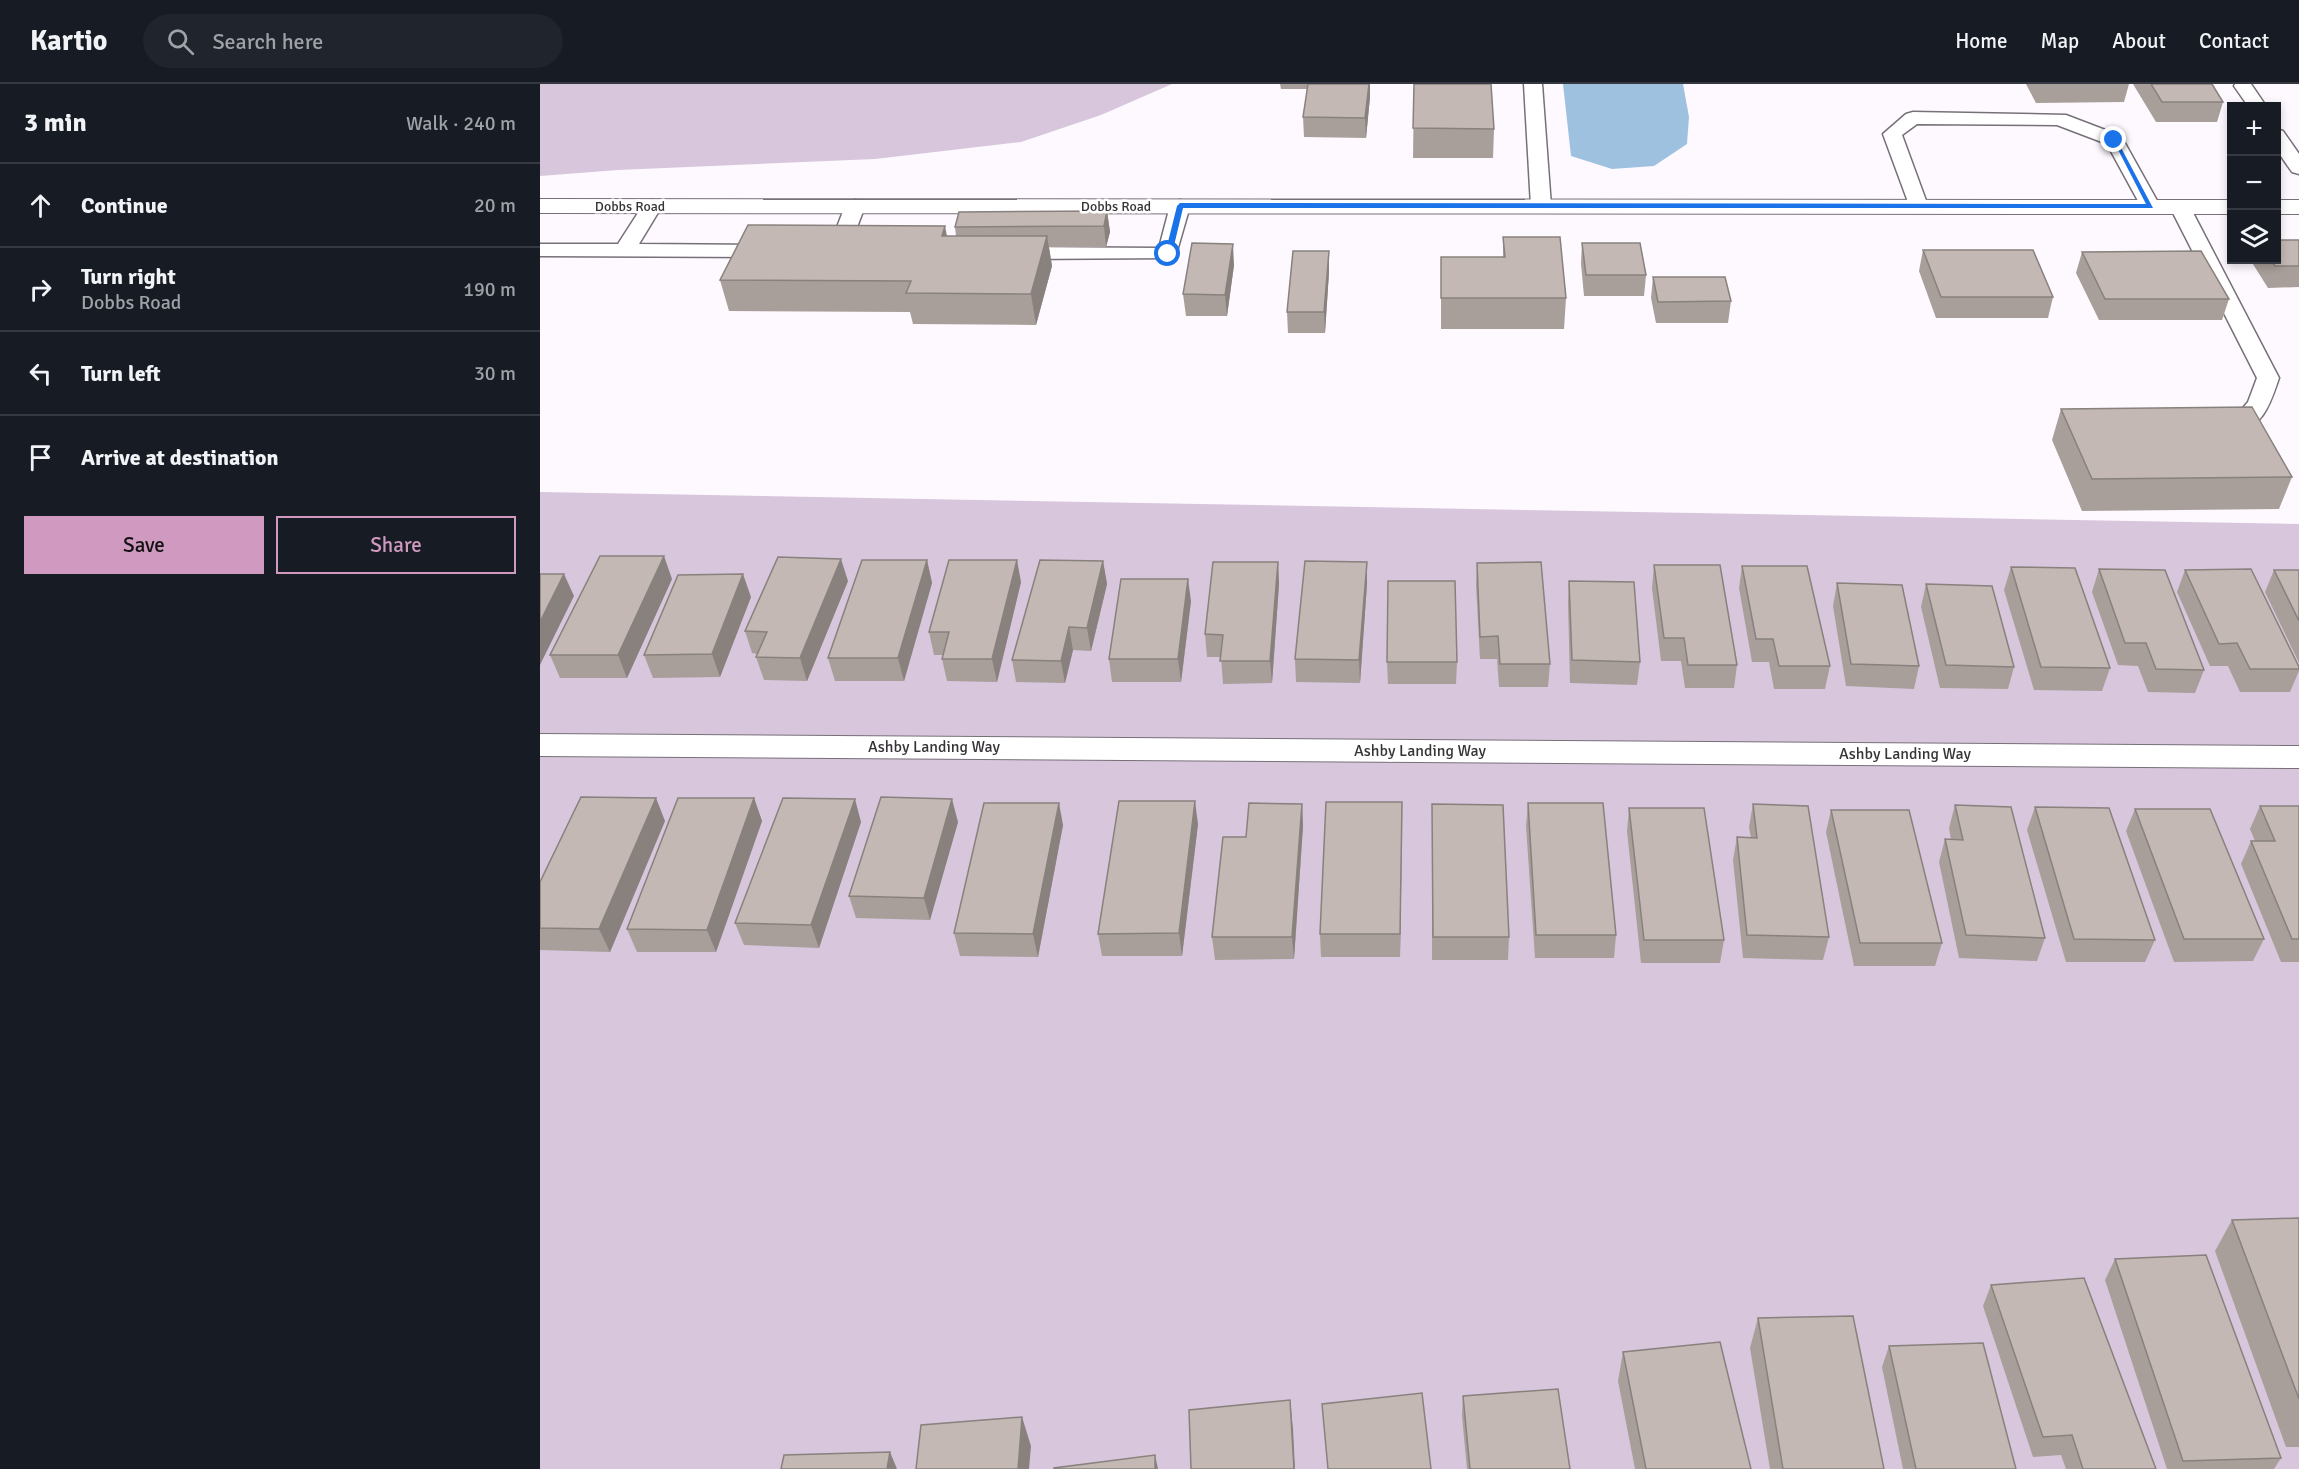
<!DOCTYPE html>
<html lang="en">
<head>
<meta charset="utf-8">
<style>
	body { margin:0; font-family:Signika,sans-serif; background:#20242c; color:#f1f3f6 }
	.controls { position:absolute; right:18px; top:18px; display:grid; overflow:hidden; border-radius:0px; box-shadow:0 3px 9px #0003 }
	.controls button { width:54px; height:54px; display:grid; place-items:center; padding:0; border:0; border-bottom:2px solid #363941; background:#171b24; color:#f1f3f6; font:30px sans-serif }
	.stop { position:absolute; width:18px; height:18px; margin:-14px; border:4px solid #1a73e8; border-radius:50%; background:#fff }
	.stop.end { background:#1a73e8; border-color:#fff; box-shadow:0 2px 6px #0008 }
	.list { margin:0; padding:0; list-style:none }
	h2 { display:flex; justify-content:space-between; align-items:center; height:78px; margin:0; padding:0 24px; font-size:26px }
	h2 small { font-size:20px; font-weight:400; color:#9ea1a6 }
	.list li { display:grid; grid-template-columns:39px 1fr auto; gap:18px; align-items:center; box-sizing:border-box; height:84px; padding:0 24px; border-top:2px solid #363941 }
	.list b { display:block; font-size:22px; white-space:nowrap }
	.list p { margin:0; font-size:20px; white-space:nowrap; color:#9ea1a6 }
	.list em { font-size:20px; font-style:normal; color:#9ea1a6 }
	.actions { display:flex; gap:12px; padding:18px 24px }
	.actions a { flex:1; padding:14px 0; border:2px solid #cf99c0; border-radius:0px; text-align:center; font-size:21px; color:#cf99c0 }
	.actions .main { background:#cf99c0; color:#111 }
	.icon { flex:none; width:33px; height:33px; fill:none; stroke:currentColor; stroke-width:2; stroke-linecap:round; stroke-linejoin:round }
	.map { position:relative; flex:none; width:1759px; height:1385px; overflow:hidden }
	header { display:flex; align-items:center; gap:36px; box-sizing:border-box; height:84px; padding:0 30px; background:#171b24; border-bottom:2px solid #363941 }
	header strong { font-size:28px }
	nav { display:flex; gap:33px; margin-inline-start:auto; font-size:21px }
	.search { width:420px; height:54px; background:#20242c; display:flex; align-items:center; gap:15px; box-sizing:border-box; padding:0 21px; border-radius:33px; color:#9ea1a6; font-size:22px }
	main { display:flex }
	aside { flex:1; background:#171b24 }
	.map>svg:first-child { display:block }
	.green { fill:#d8c6dd }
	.water { fill:#9fc1e0 }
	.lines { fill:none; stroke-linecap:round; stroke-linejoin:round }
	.service-casing { stroke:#777079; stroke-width:3 }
	.minor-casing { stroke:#777079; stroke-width:2 }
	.tertiary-casing { stroke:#777079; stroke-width:2 }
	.service { fill:#fff; fill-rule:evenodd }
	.minor { fill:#fff; fill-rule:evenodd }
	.tertiary { fill:#fff; fill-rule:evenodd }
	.wall { fill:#a89e9a }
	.shaded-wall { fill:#88817d }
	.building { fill:#c3b8b3; stroke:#88817d; stroke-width:1.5 }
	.route { fill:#1a73e8 }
	.labels { text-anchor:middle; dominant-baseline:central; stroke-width:5; stroke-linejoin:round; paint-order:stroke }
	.far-street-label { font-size:14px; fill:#373437; stroke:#fff }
	.street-label { font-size:16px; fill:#373437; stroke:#fff }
</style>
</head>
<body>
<header>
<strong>Kartio</strong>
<div class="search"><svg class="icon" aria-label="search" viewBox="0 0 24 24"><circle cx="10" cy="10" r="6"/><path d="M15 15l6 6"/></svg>Search here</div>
<nav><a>Home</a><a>Map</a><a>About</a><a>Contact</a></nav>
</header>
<main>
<aside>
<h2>3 min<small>Walk · 240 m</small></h2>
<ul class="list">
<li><svg class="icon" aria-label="ahead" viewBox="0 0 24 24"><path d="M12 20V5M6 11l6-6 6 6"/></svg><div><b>Continue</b></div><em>20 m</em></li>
<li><svg class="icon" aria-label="right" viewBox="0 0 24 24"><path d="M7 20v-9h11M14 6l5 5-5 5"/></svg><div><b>Turn right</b><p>Dobbs Road</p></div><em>190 m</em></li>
<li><svg class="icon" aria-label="left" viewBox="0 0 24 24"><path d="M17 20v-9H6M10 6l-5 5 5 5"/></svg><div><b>Turn left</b></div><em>30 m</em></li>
<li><svg class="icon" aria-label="arrive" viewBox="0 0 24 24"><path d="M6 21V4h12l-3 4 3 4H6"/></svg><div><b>Arrive at destination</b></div></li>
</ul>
<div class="actions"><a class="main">Save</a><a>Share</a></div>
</aside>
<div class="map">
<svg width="1759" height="1385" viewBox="0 0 1759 1385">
	<rect width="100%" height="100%" fill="#fef9ff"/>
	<g class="green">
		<path d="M0,0H632L561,31L481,58L335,75L78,86L0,92Z"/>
		<path d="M0,408L1759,440V1385H0Z"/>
	</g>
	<path class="water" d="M1023,0H1143L1149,33L1147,60L1114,82L1072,85L1031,72Z"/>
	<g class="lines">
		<g class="service-casing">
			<g id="service">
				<path d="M984,0H1002L1011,122L1008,126H994L991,122Z"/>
				<path d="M1695,0H1711L1726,22H1708L1694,2Z"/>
				<path d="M1373,28L1526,31L1581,52L1620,122L1617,126H1603L1567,60L1517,41L1377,40L1362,51L1388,122L1385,126H1371L1343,50L1366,30Z"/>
				<path d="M1736,45L1743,47L1759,70V90L1752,88L1736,65Z"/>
				<path d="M112,116L119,118L122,122L99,160L235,161L242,163L245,167L242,171L235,173L0,172V160H78L105,118Z"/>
				<path d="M315,116L322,118L325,122L308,167L305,171L298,173L291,171L288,167L305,122L308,118Z"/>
				<path d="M640,116L647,118L650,122L635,174L473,175L466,173L463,169L466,165L473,163L619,164L630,122L633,118Z"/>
				<path d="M1640,117L1647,119L1650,123L1739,294C1732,314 1722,350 1695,343L1691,338L1708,318L1717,294L1630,123L1633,119Z"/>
			</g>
		</g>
		<g class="minor-casing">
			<path id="minor" d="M0,650L1759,662V684L0,672Z"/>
		</g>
		<g class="tertiary-casing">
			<g id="tertiary">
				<path d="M0,115L1692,116V130L0,129Z"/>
				<rect x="1736" y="116" width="23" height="14"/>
			</g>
		</g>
		<use href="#service" class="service"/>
		<use href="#minor" class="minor"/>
		<use href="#tertiary" class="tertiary"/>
	</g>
	<g class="wall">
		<path d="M740,0H830V13L826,54L764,53L763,33L767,5H741Z"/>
		<path d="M874,0L954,45L953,74H873Z"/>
		<path d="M1486,0H1589L1584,18L1496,19Z"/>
		<path d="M1593,0H1672L1683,18L1677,38H1616Z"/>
		<path d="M567,127L570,148L566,163H509L512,182L496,241L373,240L370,228L189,227L180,196L407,152H416L415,143Z"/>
		<path d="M963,153L1026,214L1024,245H901V173H963Z"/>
		<path d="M1759,156V203L1728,204L1711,177L1712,176H1737Z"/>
		<path d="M1042,159L1106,191L1104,212H1044L1041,180Z"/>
		<path d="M1383,166L1513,213L1508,234H1396L1379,187Z"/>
		<path d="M789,167V188L785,249H748L747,228Z"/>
		<path d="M1542,168L1689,215L1682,236H1559L1536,189Z"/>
		<path d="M694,181L687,232H646L643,210Z"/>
		<path d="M1113,193L1191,217L1188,239H1116L1111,214Z"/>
		<path d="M1521,325L1752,393L1739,425L1542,427L1512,356Z"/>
		<path d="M387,476L392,499L364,597H295L288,574Z"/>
		<path d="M563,477L567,500L551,567L533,566L525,599L476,598L472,576Z"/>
		<path d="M738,478L739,500L732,599L683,600L681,573H667L665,550Z"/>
		<path d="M937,479L1010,580L1008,603H959L957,575H940L936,501Z"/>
		<path d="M1114,481L1197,581L1194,604H1145L1141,577H1121L1112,504Z"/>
		<path d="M1202,482L1290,582L1285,605H1234L1229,578H1212L1199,504Z"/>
		<path d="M1471,483L1570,584L1562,607L1494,606L1464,506Z"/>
		<path d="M1559,485L1664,586L1655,609L1608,608L1598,582L1578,581L1552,508Z"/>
		<path d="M1645,486L1759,583V587L1750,608H1700L1688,582H1670L1637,508Z"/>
		<path d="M1734,486H1759V579L1725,508Z"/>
		<path d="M132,495L87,594H20L10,571Z"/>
		<path d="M308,497L267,597L224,596L216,573L217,570L212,569L205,547Z"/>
		<path d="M1029,497L1100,578L1097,601L1030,599L1028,519Z"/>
		<path d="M481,498L457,598L407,597L402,575L403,571H394L389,548Z"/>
		<path d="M1297,499L1379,582L1374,605L1306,602L1293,522Z"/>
		<path d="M827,500L820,599L756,598L755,575Z"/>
		<path d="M1386,500L1474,583L1468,605L1400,604L1381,523Z"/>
		<path d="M211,513L180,593L113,594L104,571Z"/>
		<path d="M651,517L641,598H572L569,575Z"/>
		<path d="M847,578H917L916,600H848Z"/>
		<path d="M214,714L222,737L176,868H97L87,845Z"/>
		<path d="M988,719L1076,851L1074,874H995L986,742Z"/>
		<path d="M762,720L763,742L754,875L675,876L672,853L706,753Z"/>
		<path d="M892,720L969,853L968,876H892Z"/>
		<path d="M1213,720L1289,853L1283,876L1203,874L1193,776L1197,753L1211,754L1209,743Z"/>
		<path d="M1415,721L1505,854L1497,877L1419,874L1399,778L1405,755L1411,756L1409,744Z"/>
		<path d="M1720,722H1759V878H1741L1701,780L1711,757H1715L1710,745Z"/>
		<path d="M1495,723L1615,856L1605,878H1526L1487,746Z"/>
		<path d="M1089,724L1184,856L1180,879H1101L1087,747Z"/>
		<path d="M1595,725L1724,855L1713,877L1634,878L1586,747Z"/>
		<path d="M1291,726L1402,859L1395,882H1314L1286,748Z"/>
		<path d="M125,737L70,868L0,866V798Z"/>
		<path d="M321,738L279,864L204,861L195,839Z"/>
		<path d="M418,738L390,836L316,834L309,812Z"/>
		<path d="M658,740L642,872H562L558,850Z"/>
		<path d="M862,740L860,873H781L780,850Z"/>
		<path d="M523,741L498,873L420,872L414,849Z"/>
		<path d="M1759,1134V1363H1746L1675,1167L1692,1136Z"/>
		<path d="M1575,1175L1741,1374L1734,1385H1627L1565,1196Z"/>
		<path d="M1451,1201L1616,1385H1526L1521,1371L1493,1373L1443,1222Z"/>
		<path d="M1218,1234L1344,1385H1230L1210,1264Z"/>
		<path d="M1349,1262L1476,1385H1363L1342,1283Z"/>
		<path d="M1083,1268L1211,1385H1095L1078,1297Z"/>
		<path d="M923,1312L1030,1385H927L922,1332Z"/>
	</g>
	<g class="shaded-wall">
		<path d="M829,0H830V13L826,54L825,34Z"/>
		<path d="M567,127L570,148L566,163L564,142Z"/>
		<path d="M405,142L411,173L402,152Z"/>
		<path d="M507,152L512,182L496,241L491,210Z"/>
		<path d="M693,160L694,181L687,232L685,211Z"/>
		<path d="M789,167V188L785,249L784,228Z"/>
		<path d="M124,472L132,495L87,594L78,571Z"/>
		<path d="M301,475L308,497L267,597L260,574Z"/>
		<path d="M387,476L392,499L364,597L358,574Z"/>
		<path d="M477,476L481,498L457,598L452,575Z"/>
		<path d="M563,477L567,500L551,567L547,544Z"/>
		<path d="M738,478L739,500L732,599L730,577Z"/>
		<path d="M827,478V500L820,599L819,576Z"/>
		<path d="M24,490L34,512L0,581V538Z"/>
		<path d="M203,490L211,513L180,593L172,570Z"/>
		<path d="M648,495L651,517L641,598L638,575Z"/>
		<path d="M529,543L533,566L525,599L521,577Z"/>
		<path d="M116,714L125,737L70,868L59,845Z"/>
		<path d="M214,714L222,737L176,868L167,846Z"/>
		<path d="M315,715L321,738L279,864L271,841Z"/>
		<path d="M412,715L418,738L390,836L384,814Z"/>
		<path d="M655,717L658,740L642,872L639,849Z"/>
		<path d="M862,718V740L860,873V850Z"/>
		<path d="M519,719L523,741L498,873L493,850Z"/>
		<path d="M762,720L763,742L754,875L752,853Z"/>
		<path d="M750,1316L753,1345L755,1385H754Z"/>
		<path d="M482,1333L491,1362L489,1385H478Z"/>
		<path d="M350,1368L357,1385H347Z"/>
		<path d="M615,1371L618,1385H615Z"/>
	</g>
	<g class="building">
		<path d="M768,0H829L825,34L763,33Z"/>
		<path d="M874,0H951L954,45L873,44Z"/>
		<path d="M1611,0H1672L1683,18H1622Z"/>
		<path d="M567,127L564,142L415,143L419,128Z"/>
		<path d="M208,141L405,142L402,152H507L491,210L366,209L371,197L180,196Z"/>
		<path d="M963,153H1020L1026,214H901V173H965Z"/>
		<path d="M1737,156H1759V182H1735L1731,176H1737Z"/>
		<path d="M652,159L693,160L685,211L643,210Z"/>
		<path d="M1042,159H1100L1106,191H1046Z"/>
		<path d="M1383,166H1493L1513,213H1401Z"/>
		<path d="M753,167H789L784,228H747Z"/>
		<path d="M1661,167L1689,215H1565L1542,168Z"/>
		<path d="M1113,193H1185L1191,217L1118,218Z"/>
		<path d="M1712,323L1752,393L1552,395L1521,325Z"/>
		<path d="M60,472H124L78,571H10Z"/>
		<path d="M238,473L301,475L260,574L216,573L227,548L205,547Z"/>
		<path d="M322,476H387L358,574H288Z"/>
		<path d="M409,476H477L452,575H402L409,548H389Z"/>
		<path d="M500,476L563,477L547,544L529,543L521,577L472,576Z"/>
		<path d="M765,477L827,478L819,576L755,575Z"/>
		<path d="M673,478H738L730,577H680L683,551L665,550Z"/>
		<path d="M1001,478L1010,580H960L958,552L940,553L937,479Z"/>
		<path d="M1114,481H1180L1197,581H1148L1144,554H1124Z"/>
		<path d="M1202,482H1267L1290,582H1239L1233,555H1216Z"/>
		<path d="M1471,483L1535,484L1570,584L1501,583Z"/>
		<path d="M1559,485L1625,486L1664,586L1616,585L1606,559H1585Z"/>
		<path d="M1711,485L1759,583V585H1710L1697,559L1679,560L1645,486Z"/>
		<path d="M1734,486H1759V537Z"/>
		<path d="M0,490H24L0,538Z"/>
		<path d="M203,490L172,570L104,571L138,491Z"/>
		<path d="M581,495H648L638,575H569Z"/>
		<path d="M848,497H915L917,578H847Z"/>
		<path d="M1029,497L1094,498L1100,578L1032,576Z"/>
		<path d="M1297,499L1362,501L1379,582L1311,580Z"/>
		<path d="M1386,500L1452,502L1474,583L1406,581Z"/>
		<path d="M41,713L116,714L59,845L0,844V798Z"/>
		<path d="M341,713L412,715L384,814L309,812Z"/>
		<path d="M138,714H214L167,846L87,845Z"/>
		<path d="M243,714L315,715L271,841L195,839Z"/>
		<path d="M579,717H655L639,849L558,850Z"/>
		<path d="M786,718H862L860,850H780Z"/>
		<path d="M444,719H519L493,850L414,849Z"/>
		<path d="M709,719L762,720L752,853H672L683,753H706Z"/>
		<path d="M988,719H1063L1076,851H996Z"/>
		<path d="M892,720L963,721L969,853H893Z"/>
		<path d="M1213,720L1268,722L1289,853L1207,851L1197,753L1217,754Z"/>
		<path d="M1415,721L1471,723L1505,854L1426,851L1405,755L1423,756Z"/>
		<path d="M1720,722H1759V855H1752L1711,757H1735Z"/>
		<path d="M1495,723L1569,724L1615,856L1534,855Z"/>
		<path d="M1089,724H1164L1184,856H1104Z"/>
		<path d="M1595,725H1670L1724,855H1644Z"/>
		<path d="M1291,726H1369L1402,859H1320Z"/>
		<path d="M1759,1134V1315L1692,1136Z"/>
		<path d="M1666,1171L1741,1374L1643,1377L1575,1175Z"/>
		<path d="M1544,1194L1616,1385H1543L1532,1351L1503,1353L1451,1201Z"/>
		<path d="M1313,1232L1344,1385H1243L1218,1234Z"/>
		<path d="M1180,1258L1211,1385H1106L1083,1268Z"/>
		<path d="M1443,1259L1476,1385H1376L1349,1262Z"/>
		<path d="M1018,1305L1030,1385H930L923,1312Z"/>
		<path d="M882,1309L891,1385H788L782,1320Z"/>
		<path d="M750,1316L754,1385H651L649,1326Z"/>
		<path d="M482,1333L478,1385H376L381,1341Z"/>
		<path d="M350,1368L347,1385H241L244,1371Z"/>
		<path d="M615,1371V1385H514V1384Z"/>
	</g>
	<path class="route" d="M1572,54L1577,56L1613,124H643L632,170L628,172L625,170L637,122L640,119L1606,120Z"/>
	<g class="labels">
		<g class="far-street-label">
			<text x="90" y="122">Dobbs Road</text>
			<text x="576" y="122">Dobbs Road</text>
		</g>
		<g class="street-label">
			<text x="394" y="663">Ashby Landing Way</text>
			<text x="880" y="667">Ashby Landing Way</text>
			<text x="1365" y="670">Ashby Landing Way</text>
		</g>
	</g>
</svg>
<div class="controls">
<button>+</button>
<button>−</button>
<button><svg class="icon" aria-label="layers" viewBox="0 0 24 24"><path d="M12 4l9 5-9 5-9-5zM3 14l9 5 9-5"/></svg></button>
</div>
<div class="stop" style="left:628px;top:170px"></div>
<div class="stop end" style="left:1574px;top:56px"></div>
</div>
</main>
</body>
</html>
